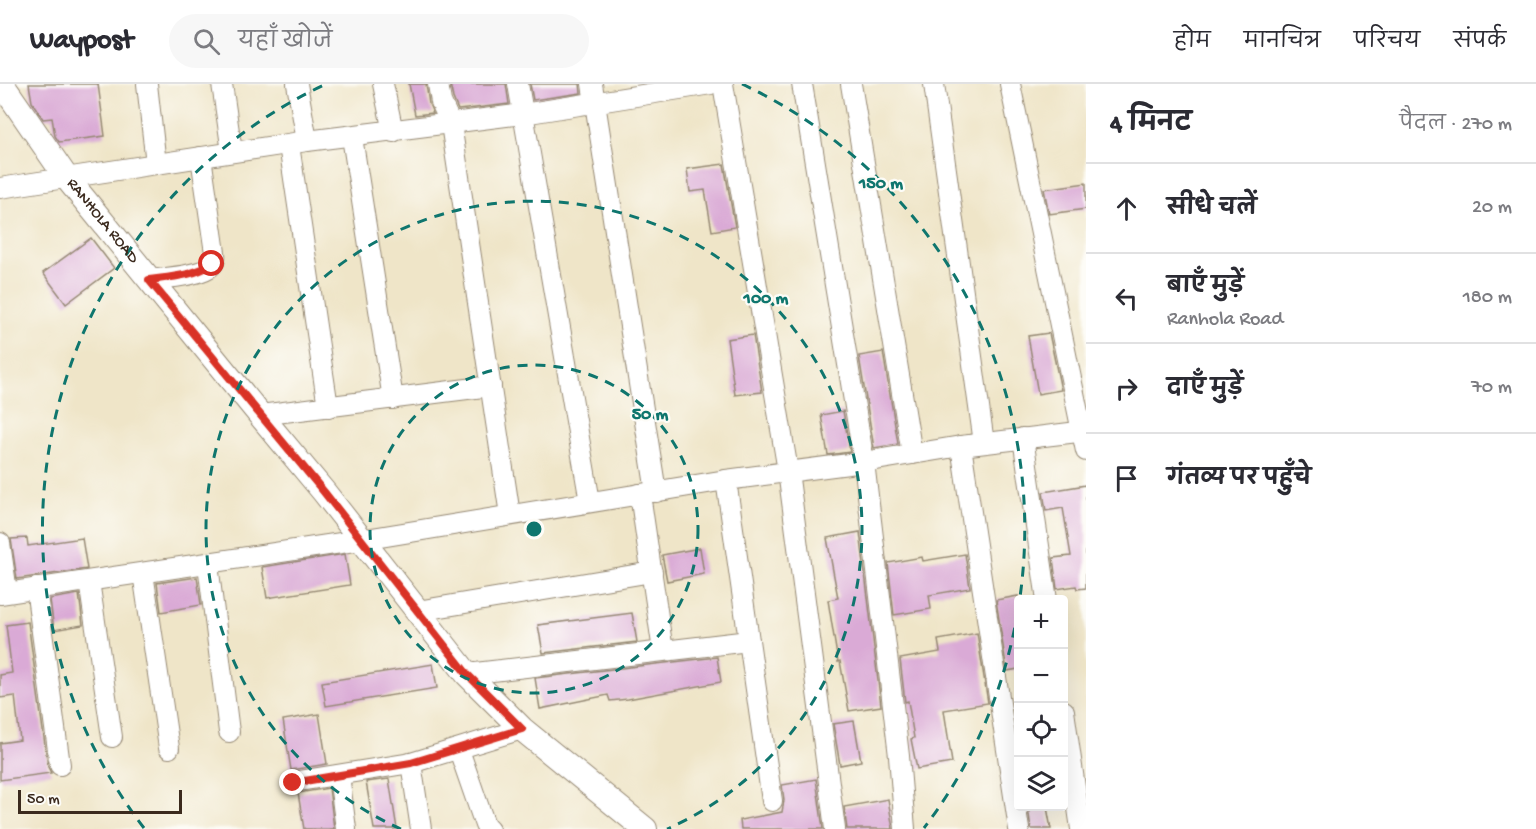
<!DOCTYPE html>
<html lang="hi">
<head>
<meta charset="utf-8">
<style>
	body { margin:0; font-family:"Gochi Hand","Playpen Sans Deva",sans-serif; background:#f7f7f7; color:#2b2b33 }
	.controls { position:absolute; right:18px; bottom:18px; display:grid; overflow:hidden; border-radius:6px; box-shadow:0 6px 24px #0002 }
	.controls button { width:54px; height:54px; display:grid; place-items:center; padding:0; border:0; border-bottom:2px solid #e1e1e2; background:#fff; color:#2b2b33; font:30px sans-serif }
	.scale { position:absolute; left:18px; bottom:15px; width:164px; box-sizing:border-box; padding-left:6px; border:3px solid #3b2a1e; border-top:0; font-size:16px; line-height:21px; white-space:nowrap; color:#3b2a1e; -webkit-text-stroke:4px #fdfcf7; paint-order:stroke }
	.stop { position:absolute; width:18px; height:18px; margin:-14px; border:4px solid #d93025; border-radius:50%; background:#fff }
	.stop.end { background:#d93025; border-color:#fff; box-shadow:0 2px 6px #0008 }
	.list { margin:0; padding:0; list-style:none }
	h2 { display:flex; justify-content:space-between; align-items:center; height:78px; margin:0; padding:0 24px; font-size:26px }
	h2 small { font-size:20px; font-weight:400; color:#7c7c81 }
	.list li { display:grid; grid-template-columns:39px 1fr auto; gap:18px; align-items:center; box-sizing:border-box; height:90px; padding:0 24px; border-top:2px solid #e1e1e2 }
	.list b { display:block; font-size:22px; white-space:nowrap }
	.list p { margin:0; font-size:20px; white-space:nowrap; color:#7c7c81 }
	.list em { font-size:20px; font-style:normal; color:#7c7c81 }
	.icon { flex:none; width:33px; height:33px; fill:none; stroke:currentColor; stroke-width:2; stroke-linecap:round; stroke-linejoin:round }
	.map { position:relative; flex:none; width:1086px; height:745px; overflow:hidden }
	header { display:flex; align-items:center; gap:36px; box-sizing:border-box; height:84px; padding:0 30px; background:#fff; border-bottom:2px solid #e1e1e2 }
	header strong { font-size:28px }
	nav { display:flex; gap:33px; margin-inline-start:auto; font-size:21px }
	.search { width:420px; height:54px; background:#f7f7f7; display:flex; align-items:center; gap:15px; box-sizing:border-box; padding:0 21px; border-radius:33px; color:#7c7c81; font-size:22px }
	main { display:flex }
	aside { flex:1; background:#fff }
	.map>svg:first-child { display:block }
	.building { fill:#daaad6 }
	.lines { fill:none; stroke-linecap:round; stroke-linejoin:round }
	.minor-casing { stroke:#958873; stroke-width:22 }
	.tertiary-casing { stroke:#958873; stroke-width:26 }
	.minor { stroke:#fff; stroke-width:20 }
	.tertiary { stroke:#fff; stroke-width:24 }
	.route { stroke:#d93025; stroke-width:8 }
	.ring { fill:none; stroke:#0f766e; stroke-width:3; stroke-dasharray:10 8 }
	.labels { text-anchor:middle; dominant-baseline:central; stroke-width:4.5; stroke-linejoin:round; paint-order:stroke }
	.street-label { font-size:16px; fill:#3b2a1e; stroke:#fdfcf7 }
	.centre { fill:#0f766e; stroke:#fdfcf7; stroke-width:3 }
	.ring-label { font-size:18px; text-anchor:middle; font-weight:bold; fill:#0f766e; stroke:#fdfcf7; stroke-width:4.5; stroke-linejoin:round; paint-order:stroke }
</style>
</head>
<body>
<header>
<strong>Waypost</strong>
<div class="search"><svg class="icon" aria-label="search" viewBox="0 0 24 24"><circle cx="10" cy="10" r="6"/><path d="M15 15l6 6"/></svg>यहाँ खोजें</div>
<nav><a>होम</a><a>मानचित्र</a><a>परिचय</a><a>संपर्क</a></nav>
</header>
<main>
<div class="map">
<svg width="1086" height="745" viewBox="0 0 1086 745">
	<rect width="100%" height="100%" fill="#fdfcf7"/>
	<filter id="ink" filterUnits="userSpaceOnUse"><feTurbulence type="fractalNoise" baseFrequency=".0167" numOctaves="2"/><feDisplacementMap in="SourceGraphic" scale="12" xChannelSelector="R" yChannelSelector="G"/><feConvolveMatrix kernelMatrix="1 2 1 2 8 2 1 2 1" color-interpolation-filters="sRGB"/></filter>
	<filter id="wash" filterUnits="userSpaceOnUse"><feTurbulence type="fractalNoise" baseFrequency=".008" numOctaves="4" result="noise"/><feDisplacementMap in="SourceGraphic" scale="24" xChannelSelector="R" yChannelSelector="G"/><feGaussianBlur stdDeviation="1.35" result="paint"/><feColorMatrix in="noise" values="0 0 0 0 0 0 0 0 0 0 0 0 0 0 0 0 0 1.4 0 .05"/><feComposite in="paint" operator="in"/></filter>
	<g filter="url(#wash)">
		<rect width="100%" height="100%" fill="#efe5c8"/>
		<g id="blocks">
			<g class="building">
				<path d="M29,0H98L105,52L59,58L55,52L52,34L43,35L32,18Z"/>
				<path d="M409,0H426L429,20L433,29L415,31Z"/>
				<path d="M450,0H506L509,20L458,26L453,14Z"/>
				<path d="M530,0H580L581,9L533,16Z"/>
				<path d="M724,80L735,143L712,147L705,106L690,108L687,85Z"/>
				<path d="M1086,99V125L1049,130L1044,105Z"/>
				<path d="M91,154L114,184L66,220L43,189Z"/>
				<path d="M1049,249L1061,306L1038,310L1028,252Z"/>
				<path d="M753,251L762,308L735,311L727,255Z"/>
				<path d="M883,268L898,360L874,364L859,272Z"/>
				<path d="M843,327L850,368L828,371L821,331Z"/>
				<path d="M1086,401V504L1077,505L1076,502L1057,505L1053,474L1071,472L1063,424L1046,427L1043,408Z"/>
				<path d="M860,448L881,622L849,627L840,577L838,578L828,516L838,514L827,454Z"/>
				<path d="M27,454L28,462L82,454L87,485L17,495L11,455Z"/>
				<path d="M700,464L704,490L667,497L662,471Z"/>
				<path d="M345,470L350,501L267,514L262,483Z"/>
				<path d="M965,470L970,504L929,511L931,525L894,531L888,479L922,473L923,477Z"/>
				<path d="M197,493L201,521L161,528L157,499Z"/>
				<path d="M79,510L83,541L54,546L50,515Z"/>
				<path d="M1018,512V585L1007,587L996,516Z"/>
				<path d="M632,529L637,558L543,569L538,541Z"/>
				<path d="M28,538L48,683L51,689L0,696V659L20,656L15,612L0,614V591L12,589L6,541Z"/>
				<path d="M977,549L988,619L944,626L952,679L917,685L911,655L914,654L908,617L905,618L900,575L940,568L938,556Z"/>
				<path d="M717,573L721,598L628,615L610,617L608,611L540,625L535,594Z"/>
				<path d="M433,580L437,604L326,622L322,598Z"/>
				<path d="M319,630L327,680L291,686L283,636Z"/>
				<path d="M854,637L861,677L840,681L833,640Z"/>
				<path d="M389,695L397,745H374L366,698Z"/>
				<path d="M816,695L823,745H741L740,736L782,728L784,716L782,701Z"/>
				<path d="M329,704L334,745H304L298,709Z"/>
				<path d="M888,715L893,745H847L844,723Z"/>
				<path d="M1028,723H1047L1051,745H1031Z"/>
			</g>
		</g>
	</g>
	<g filter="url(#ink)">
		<use href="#blocks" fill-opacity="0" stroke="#958873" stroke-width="1.5"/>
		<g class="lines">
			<g class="minor-casing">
				<g id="minor">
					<path d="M147,0L156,80"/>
					<path d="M222,0L232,68"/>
					<path d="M297,0L307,57"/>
					<path d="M383,0L393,48"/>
					<path d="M438,0L441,18L451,40L510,431"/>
					<path d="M518,0L590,418"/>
					<path d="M592,0L656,408"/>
					<path d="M723,0L788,387L835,745"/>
					<path d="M802,0L864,378L899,672L905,745"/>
					<path d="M851,0L912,370"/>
					<path d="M934,0L984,359"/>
					<path d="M1010,0L1086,367"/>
					<path d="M352,53L393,315"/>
					<path d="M289,61L328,323"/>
					<path d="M0,104L307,57L523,30L711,0"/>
					<path d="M149,196C164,194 202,192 212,181C217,176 215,168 214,162L201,73"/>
					<path d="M260,331L491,302"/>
					<path d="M1023,354L1047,516"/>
					<path d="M961,362L1019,745"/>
					<path d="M726,396L772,717"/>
					<path d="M640,410L663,567"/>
					<path d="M0,459L7,508"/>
					<path d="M208,480L229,648"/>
					<path d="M143,489L169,664"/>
					<path d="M89,497L112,653"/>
					<path d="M36,504L60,681"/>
					<path d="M0,510L361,456L726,396L864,378L961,362L1086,347"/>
					<path d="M417,527L652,488"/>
					<path d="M467,590L749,557"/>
					<path d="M1064,627L1081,745"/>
					<path d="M459,666L485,741L489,745"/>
					<path d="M411,679L421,745"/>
					<path d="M339,691L346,745"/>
					<path d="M293,698L411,679L522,645"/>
				</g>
			</g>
			<g class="tertiary-casing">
				<g id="tertiary">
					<path id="s1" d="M2,0L66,93L260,331L324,408L467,590L522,645L645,745"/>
				</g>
			</g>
			<use href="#minor" class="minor"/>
			<use href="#tertiary" class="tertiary"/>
		</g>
	</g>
	<g class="lines" filter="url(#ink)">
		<path class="route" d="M212,180C193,192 171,193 149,196L324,408L467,590L522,645L411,679L293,699"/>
	</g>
	<g class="ring">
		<circle cx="534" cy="445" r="164"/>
		<path d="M401 745A328 328 0 1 1 667 745"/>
		<path d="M1018 526A491 491 0 0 1 924 744M144 744A491 491 0 0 1 326 0M742 0A491 491 0 0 1 1020 513"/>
	</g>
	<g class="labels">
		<g class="street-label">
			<text stroke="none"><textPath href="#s1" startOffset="170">RANHOLA ROAD</textPath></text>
		</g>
	</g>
	<circle cx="534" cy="445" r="9" class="centre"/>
	<g class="ring-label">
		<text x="881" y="104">150 m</text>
		<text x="766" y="219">100 m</text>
		<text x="650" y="335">50 m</text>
	</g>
</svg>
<div class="controls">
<button>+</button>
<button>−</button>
<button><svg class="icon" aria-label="locate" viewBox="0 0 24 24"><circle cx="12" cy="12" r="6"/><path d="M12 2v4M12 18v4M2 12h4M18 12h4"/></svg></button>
<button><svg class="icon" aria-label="layers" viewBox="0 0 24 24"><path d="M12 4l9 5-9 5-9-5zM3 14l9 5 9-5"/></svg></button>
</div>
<div class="scale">50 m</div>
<div class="stop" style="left:212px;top:180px"></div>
<div class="stop end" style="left:293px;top:699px"></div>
</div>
<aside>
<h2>4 मिनट<small>पैदल · 270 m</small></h2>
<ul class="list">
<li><svg class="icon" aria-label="ahead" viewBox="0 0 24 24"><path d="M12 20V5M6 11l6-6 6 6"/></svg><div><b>सीधे चलें</b></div><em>20 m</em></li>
<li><svg class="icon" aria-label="left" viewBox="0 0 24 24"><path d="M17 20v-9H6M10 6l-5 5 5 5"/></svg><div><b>बाएँ मुड़ें</b><p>Ranhola Road</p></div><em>180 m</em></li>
<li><svg class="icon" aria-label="right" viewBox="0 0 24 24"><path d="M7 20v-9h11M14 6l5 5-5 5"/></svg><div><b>दाएँ मुड़ें</b></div><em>70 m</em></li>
<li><svg class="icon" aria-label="arrive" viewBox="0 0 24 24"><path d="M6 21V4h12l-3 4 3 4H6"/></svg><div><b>गंतव्य पर पहुँचे</b></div></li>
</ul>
</aside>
</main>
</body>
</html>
